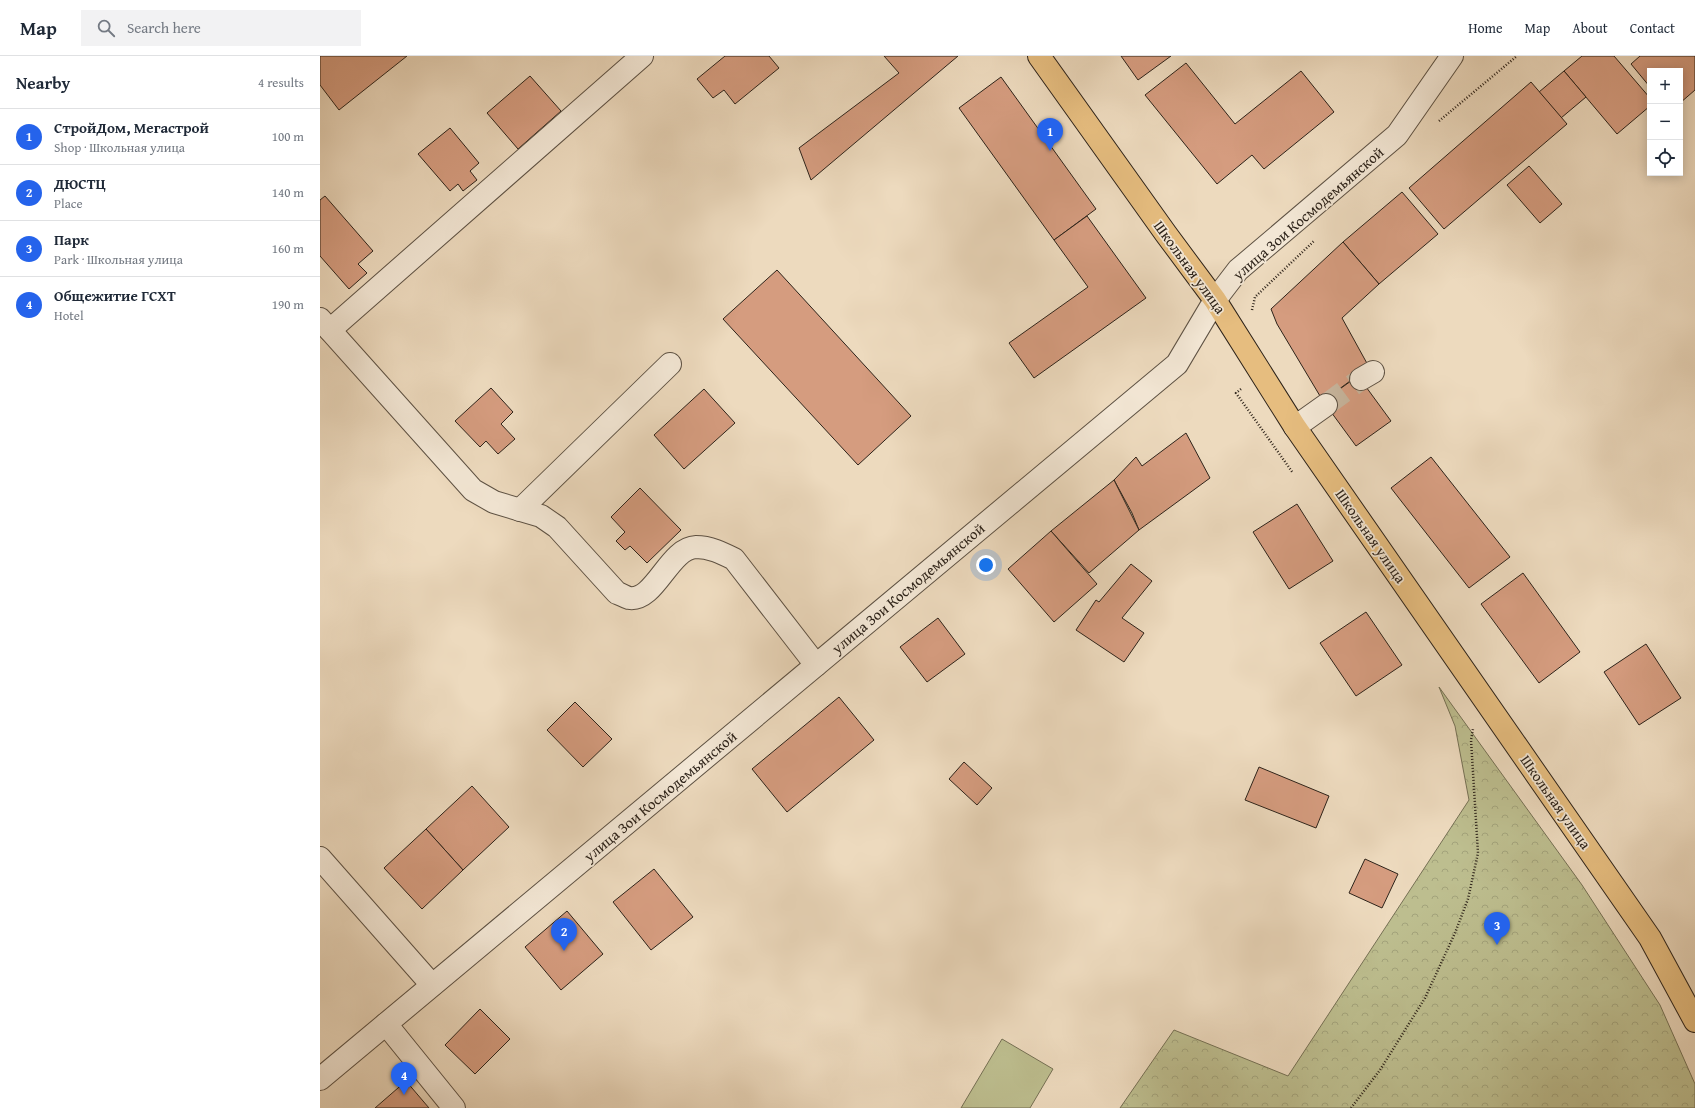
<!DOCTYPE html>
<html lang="en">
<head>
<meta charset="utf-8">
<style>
	body { margin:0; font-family:"Gentium Book Plus",serif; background:#f2f2f3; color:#1f2937 }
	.controls { position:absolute; right:12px; top:12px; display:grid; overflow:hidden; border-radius:0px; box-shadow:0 2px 10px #0003 }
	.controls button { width:36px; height:36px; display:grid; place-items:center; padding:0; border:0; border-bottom:1px solid #e0e1e3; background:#fff; color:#1f2937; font:20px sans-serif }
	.you { position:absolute; left:666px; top:509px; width:14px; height:14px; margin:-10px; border:3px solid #fff; border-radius:50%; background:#1a73e8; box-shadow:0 0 0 6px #1a73e833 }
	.badge { display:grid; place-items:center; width:26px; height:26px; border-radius:50%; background:#2563eb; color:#fff; font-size:13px; font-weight:700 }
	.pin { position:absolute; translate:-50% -33px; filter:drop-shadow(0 1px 2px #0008) }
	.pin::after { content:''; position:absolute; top:21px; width:14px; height:12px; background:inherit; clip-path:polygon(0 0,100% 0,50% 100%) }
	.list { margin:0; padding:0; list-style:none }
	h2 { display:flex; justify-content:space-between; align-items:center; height:52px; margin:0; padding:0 16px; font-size:17px }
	h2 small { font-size:13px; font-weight:400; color:#747a83 }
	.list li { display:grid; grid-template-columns:26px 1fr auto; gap:12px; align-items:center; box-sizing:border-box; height:56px; padding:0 16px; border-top:1px solid #e0e1e3 }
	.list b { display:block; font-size:15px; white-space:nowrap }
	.list p { margin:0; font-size:13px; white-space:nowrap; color:#747a83 }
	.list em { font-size:13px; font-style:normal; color:#747a83 }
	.icon { flex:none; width:22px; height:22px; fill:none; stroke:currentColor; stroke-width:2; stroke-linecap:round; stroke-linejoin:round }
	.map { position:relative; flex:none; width:1375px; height:1052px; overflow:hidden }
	header { display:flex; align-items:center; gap:24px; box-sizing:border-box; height:56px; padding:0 20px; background:#fff; border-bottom:1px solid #e0e1e3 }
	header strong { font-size:19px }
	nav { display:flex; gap:22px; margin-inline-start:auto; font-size:14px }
	.search { width:280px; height:36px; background:#f2f2f3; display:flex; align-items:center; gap:10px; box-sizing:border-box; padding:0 14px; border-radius:0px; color:#747a83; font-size:15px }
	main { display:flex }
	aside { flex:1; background:#fff }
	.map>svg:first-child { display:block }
	.green { fill:#bdbe8f; stroke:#757054 }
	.forest { fill:url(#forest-crowns); stroke:#757054 }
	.building { fill:#d59c7f; stroke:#2d231a }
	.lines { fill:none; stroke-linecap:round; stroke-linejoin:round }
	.minor-tunnel { stroke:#c7b59d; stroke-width:22; stroke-dasharray:22 11; stroke-linecap:butt }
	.minor-casing { stroke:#5d5143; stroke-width:24 }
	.major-casing { stroke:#2d231a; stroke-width:24 }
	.path { stroke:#2d231a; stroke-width:2.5; stroke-dasharray:1 2; stroke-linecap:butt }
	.minor { stroke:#f3e7d5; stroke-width:22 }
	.major { stroke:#e6bd7f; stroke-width:22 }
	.labels { text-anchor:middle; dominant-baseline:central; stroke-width:3.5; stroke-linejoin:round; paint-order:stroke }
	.street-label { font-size:15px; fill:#2d231a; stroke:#f3e7d5 }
</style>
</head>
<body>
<header>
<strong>Map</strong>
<div class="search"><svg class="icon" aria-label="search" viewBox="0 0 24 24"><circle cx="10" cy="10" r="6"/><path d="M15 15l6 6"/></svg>Search here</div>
<nav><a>Home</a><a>Map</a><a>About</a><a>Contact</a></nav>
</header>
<main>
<aside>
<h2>Nearby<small>4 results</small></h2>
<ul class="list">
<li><span class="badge">1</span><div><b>СтройДом, Мегастрой</b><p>Shop · Школьная улица</p></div><em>100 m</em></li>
<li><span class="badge">2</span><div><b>ДЮСТЦ</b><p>Place</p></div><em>140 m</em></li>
<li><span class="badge">3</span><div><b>Парк</b><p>Park · Школьная улица</p></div><em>160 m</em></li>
<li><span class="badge">4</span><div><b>Общежитие ГСХТ</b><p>Hotel</p></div><em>190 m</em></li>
</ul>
</aside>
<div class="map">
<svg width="1375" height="1052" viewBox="0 0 1375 1052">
	<defs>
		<pattern id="forest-crowns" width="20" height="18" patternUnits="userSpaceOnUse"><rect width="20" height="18" fill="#bdbe8f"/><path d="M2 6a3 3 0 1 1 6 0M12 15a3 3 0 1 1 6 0" fill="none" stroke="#a3a37b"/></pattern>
	</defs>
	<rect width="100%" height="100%" fill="#eddabe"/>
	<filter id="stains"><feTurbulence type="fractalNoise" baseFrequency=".005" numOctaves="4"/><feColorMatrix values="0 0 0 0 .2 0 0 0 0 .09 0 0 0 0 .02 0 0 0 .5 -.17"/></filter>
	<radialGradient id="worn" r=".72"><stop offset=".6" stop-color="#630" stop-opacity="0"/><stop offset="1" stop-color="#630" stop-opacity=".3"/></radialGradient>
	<path class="green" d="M682,983L733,1013L710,1052H641Z"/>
	<path class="forest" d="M1119,631L1262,829L1340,949L1375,1028V1052H800L854,974L968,1020L1149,744L1135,670Z"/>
	<g class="building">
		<path d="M0,0H87L19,54L0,29Z"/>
		<path d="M405,0H449L459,12L415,48L404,34L393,42L377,23Z"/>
		<path d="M564,0H638L491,124L479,92L579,17Z"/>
		<path d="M801,0H851L818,24Z"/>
		<path d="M1262,0H1294L1330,42V50L1297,78L1244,15Z"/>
		<path d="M1320,0H1375V34L1360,47V15H1330V31L1311,8Z"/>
		<path d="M866,7L915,68L981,15L1014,56L944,113L932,99L897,128L825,39Z"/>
		<path d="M1244,15L1266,41L1241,62L1219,36Z"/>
		<path d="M210,20L241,55L198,93L167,57Z"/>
		<path d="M681,21L776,153L734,184L639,52Z"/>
		<path d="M1211,26L1247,68L1124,173L1089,132Z"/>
		<path d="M130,72L159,107L150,115L157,124L143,135L138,128L130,135L98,98Z"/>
		<path d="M1209,110L1242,148L1220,167L1187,129Z"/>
		<path d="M1082,136L1118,178L1059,228L1023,186Z"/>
		<path d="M5,140L53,195L38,208L47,217L29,233L0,200V144Z"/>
		<path d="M767,160L826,242L714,322L689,287L768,231L734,184Z"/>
		<path d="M1023,186L1059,228L1022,262L1049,311L1003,345L957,268L951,253Z"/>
		<path d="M457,214L591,360L538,409L403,263Z"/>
		<path d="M1038,320L1071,365L1036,390L1003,345Z"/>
		<path d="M171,332L193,356L181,368L195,383L178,398L166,385L160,391L135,365Z"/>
		<path d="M384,333L415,367L364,413L334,379Z"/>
		<path d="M866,377L890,422L819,474L812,457L794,424L816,401L822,410Z"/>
		<path d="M1111,401L1190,501L1149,532L1071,432Z"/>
		<path d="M794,424L819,474L769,517L731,475Z"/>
		<path d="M320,432L361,474L327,507L310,490L305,494L296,485L305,476L291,461Z"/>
		<path d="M977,448L1013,505L969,533L933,476Z"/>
		<path d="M731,475L777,528L734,566L688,513Z"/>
		<path d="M811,508L832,525L802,562L824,577L804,606L756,574L776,544L779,546Z"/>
		<path d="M1203,517L1260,596L1219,627L1161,548Z"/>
		<path d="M1046,556L1082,609L1036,640L1000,587Z"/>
		<path d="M618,562L645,598L607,626L580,591Z"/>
		<path d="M1326,588L1361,642L1319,669L1284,616Z"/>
		<path d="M519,641L554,684L467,756L432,713Z"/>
		<path d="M255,646L292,683L263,711L227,674Z"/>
		<path d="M644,706L672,732L657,749L629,723Z"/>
		<path d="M939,711L1009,740L996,772L925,744Z"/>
		<path d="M152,730L189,771L143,814L106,773Z"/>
		<path d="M106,773L143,814L102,853L64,812Z"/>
		<path d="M1045,803L1078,818L1062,852L1029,837Z"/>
		<path d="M334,813L373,861L331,894L293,846Z"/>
		<path d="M247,855L283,898L241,934L205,891Z"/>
		<path d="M160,953L190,983L155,1018L125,989Z"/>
		<path d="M86,1025L109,1052H55Z"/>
	</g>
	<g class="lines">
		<path class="minor-tunnel" d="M1006,349L1041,323"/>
		<g class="minor-casing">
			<g id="minor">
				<path d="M0,263L153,434L174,446L221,460L237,471L297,537C301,538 305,541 309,542C335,546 349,492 376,491C390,491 402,497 414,503L496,609"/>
				<path d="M10,274L322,0"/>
				<path d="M1041,323L1053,316"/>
				<path d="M975,371L1006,349"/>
				<path d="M200,454L350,308"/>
				<path d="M0,802L112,929"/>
				<path d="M66,968L134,1052"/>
				<path d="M0,1023L857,308L895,244L918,214L1077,79L1132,0"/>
			</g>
		</g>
		<g class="major-casing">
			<path id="major" d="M719,0L846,178L895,244L975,371L1330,882L1375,965"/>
		</g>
		<g class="path">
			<path d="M1119,65L1197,0"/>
			<path d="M932,254L935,241L994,185"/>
			<path d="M921,333L916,337L973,417"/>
			<path d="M1031,1052L1060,1014L1105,942L1135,877L1148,843L1158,797L1151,684L1153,673"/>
		</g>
		<use href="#minor" class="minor"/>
		<use href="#major" class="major"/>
	</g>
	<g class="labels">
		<g class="street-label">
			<text transform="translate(988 157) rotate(-41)">улица Зои Космодемьянской</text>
			<text transform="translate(870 211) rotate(54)">Школьная улица</text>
			<text transform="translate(1051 480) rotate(55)">Школьная улица</text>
			<text transform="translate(588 532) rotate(-40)">улица Зои Космодемьянской</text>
			<text transform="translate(340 740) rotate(-40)">улица Зои Космодемьянской</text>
			<text transform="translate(1236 746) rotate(55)">Школьная улица</text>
		</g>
	</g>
	<rect width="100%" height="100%" filter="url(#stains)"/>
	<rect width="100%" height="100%" fill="url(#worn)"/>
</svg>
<div class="controls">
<button>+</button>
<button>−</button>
<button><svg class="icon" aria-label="locate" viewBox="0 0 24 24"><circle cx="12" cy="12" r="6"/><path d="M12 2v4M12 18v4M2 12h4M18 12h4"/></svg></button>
</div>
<div class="you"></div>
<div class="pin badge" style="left:730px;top:95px">1</div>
<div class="pin badge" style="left:244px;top:895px">2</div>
<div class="pin badge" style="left:1177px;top:889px">3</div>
<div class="pin badge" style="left:84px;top:1039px">4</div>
</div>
</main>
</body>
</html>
